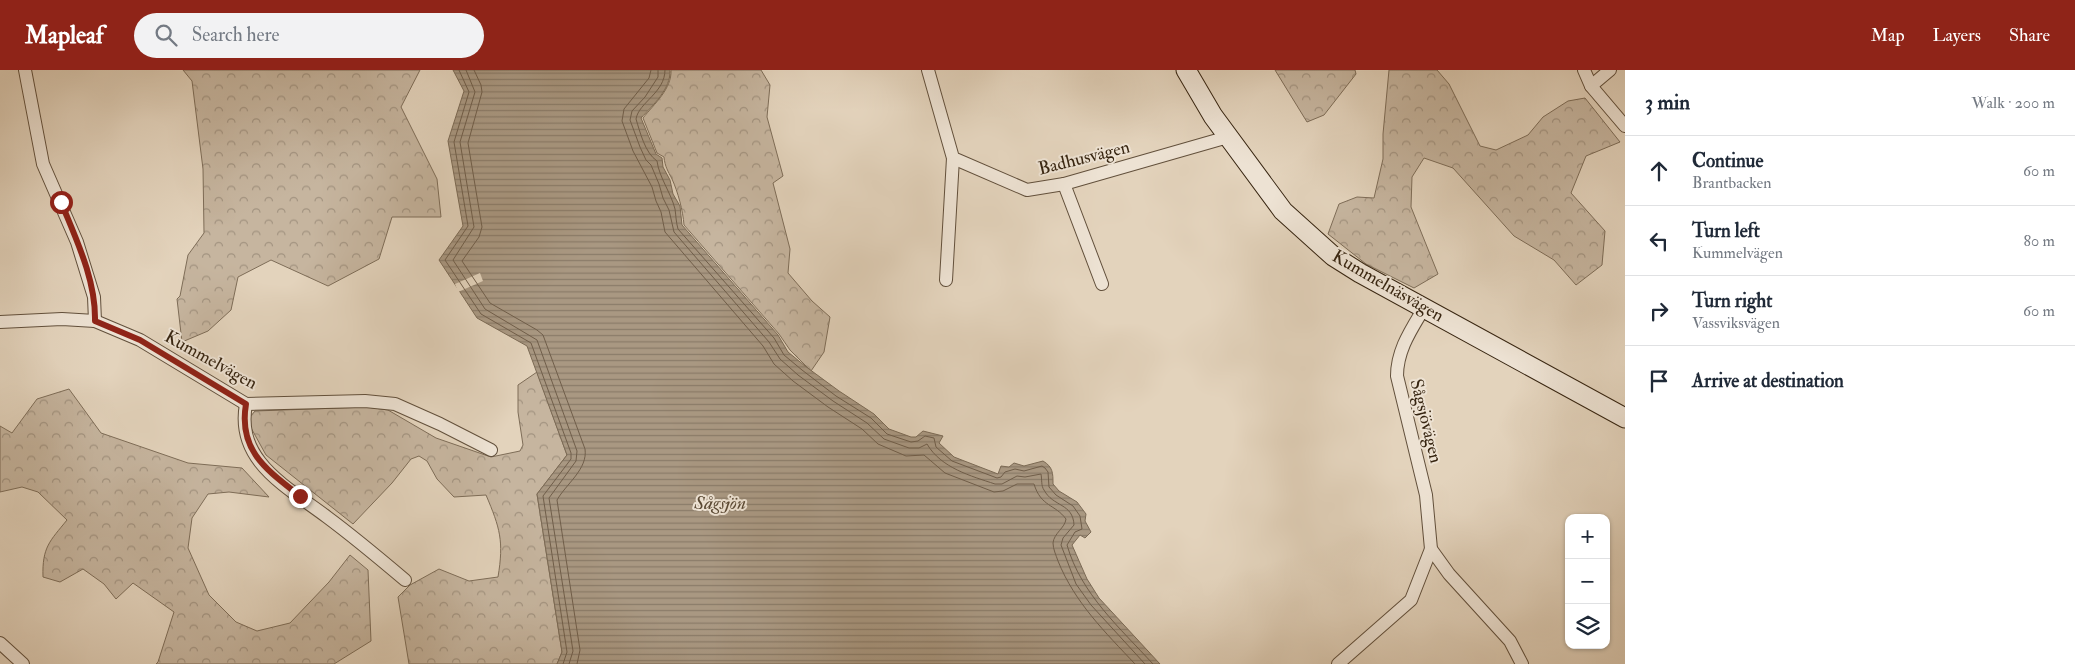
<!DOCTYPE html>
<html lang="en">
<head>
<meta charset="utf-8">
<style>
	body { margin:0; font-family:"IM FELL Double Pica",serif; background:#f2f2f3; color:#1f2937 }
	.controls { position:absolute; right:15px; bottom:15px; display:grid; overflow:hidden; border-radius:10px; box-shadow:0 1px 4px #0004 }
	.controls button { width:45px; height:45px; display:grid; place-items:center; padding:0; border:0; border-bottom:1px solid #e0e1e3; background:#fff; color:#1f2937; font:25px sans-serif }
	.stop { position:absolute; width:15px; height:15px; margin:-11px; border:4px solid #8f2418; border-radius:50%; background:#fff }
	.stop.end { background:#8f2418; border-color:#fff; box-shadow:0 1px 5px #0008 }
	.list { margin:0; padding:0; list-style:none }
	h2 { display:flex; justify-content:space-between; align-items:center; height:65px; margin:0; padding:0 20px; font-size:21px }
	h2 small { font-size:16px; font-weight:400; color:#747a83 }
	.list li { display:grid; grid-template-columns:32px 1fr auto; gap:15px; align-items:center; box-sizing:border-box; height:70px; padding:0 20px; border-top:1px solid #e0e1e3 }
	.list b { display:block; font-size:19px; white-space:nowrap }
	.list p { margin:0; font-size:16px; white-space:nowrap; color:#747a83 }
	.list em { font-size:16px; font-style:normal; color:#747a83 }
	.icon { flex:none; width:28px; height:28px; fill:none; stroke:currentColor; stroke-width:2; stroke-linecap:round; stroke-linejoin:round }
	.map { position:relative; flex:none; width:1625px; height:594px; overflow:hidden }
	header { display:flex; align-items:center; gap:30px; box-sizing:border-box; height:70px; padding:0 25px; background:#8f2418; color:#fff }
	header strong { font-size:24px }
	nav { display:flex; gap:28px; margin-inline-start:auto; font-size:18px }
	.search { width:350px; height:45px; background:#f2f2f3; display:flex; align-items:center; gap:12px; box-sizing:border-box; padding:0 18px; border-radius:28px; color:#747a83; font-size:19px }
	main { display:flex }
	aside { flex:1; background:#fff }
	.map>svg:first-child { display:block }
	.forest { fill:url(#forest-crowns); stroke:#7e6d58 }
	.water { fill:url(#water-rules); stroke:#7b6a55 }
	.pier { fill:#e3d3bc }
	.lines { fill:none; stroke-linecap:round; stroke-linejoin:round }
	.shore { stroke:#705e4a; stroke-width:1 }
	.street-casing { stroke:#62503c; stroke-width:14 }
	.secondary-casing { stroke:#372511; stroke-width:21 }
	.street { stroke:#ede2d3; stroke-width:12 }
	.secondary { stroke:#ede2d3; stroke-width:19 }
	.route { stroke:#8f2418; stroke-width:6 }
	.labels { text-anchor:middle; dominant-baseline:central; stroke-width:4; stroke-linejoin:round; paint-order:stroke }
	.street-label { font-size:18px; fill:#372511; stroke:#ede2d3 }
	.water-label { font-size:19px; font-style:italic; fill:#594833; stroke:#ede2d3 }
</style>
</head>
<body>
<header>
<strong>Mapleaf</strong>
<div class="search"><svg class="icon" aria-label="search" viewBox="0 0 24 24"><circle cx="10" cy="10" r="6"/><path d="M15 15l6 6"/></svg>Search here</div>
<nav><a>Map</a><a>Layers</a><a>Share</a></nav>
</header>
<main>
<div class="map">
<svg width="1625" height="594" viewBox="0 0 1625 594">
	<defs>
		<pattern id="forest-crowns" width="20" height="18" patternUnits="userSpaceOnUse" patternTransform="scale(1.25)"><rect width="20" height="18" fill="#c6b59f"/><path d="M2 6a3 3 0 1 1 6 0M12 15a3 3 0 1 1 6 0" fill="none" stroke="#a29380"/></pattern>
		<pattern id="water-rules" width="6" height="5" patternUnits="userSpaceOnUse" patternTransform="scale(1.25)"><rect width="6" height="5" fill="#a99882"/><path d="M0 2.5h6" fill="none" stroke="#8a7c69"/></pattern>
	</defs>
	<rect width="100%" height="100%" fill="#e3d3bc"/>
	<filter id="stains"><feTurbulence type="fractalNoise" baseFrequency=".004" numOctaves="4"/><feColorMatrix values="0 0 0 0 .2 0 0 0 0 .09 0 0 0 0 .02 0 0 0 .5 -.17"/></filter>
	<radialGradient id="worn" r=".72"><stop offset=".6" stop-color="#630" stop-opacity="0"/><stop offset="1" stop-color="#630" stop-opacity=".3"/></radialGradient>
	<g class="forest">
		<path d="M183,0H420L401,37L437,109L441,147H392L379,189L328,216L271,190L238,207L231,240L208,261L182,272L177,229L180,226L188,185L204,163L203,99L192,11Z"/>
		<path d="M671,0H761L770,15L767,47L783,106L773,113L790,179L788,203L812,231L830,247L824,282L811,301L790,280L779,264L684,155C683,141 678,122 672,109C668,101 665,97 664,87L657,83L643,48C654,34 672,19 671,0Z"/>
		<path d="M1275,0H1355L1356,4L1324,45L1307,52Z"/>
		<path d="M1389,0H1437L1449,14L1480,76L1496,80L1528,65L1543,47L1568,31L1585,28L1620,72L1586,86L1571,123L1605,161L1602,195L1576,215L1554,190L1514,166L1453,98L1424,88L1412,107L1411,137L1438,204L1414,218L1366,194L1328,164L1339,134L1357,127L1374,128L1383,89V64Z"/>
		<path d="M537,302L567,385L537,424L562,582L557,594H409L398,527L410,515L439,499L469,511L498,507C504,471 500,458 486,425L454,427L437,409L427,391L419,386L411,389L392,413L353,454L266,385L250,356L249,348L255,341L367,337L388,340L436,368L491,387L520,381L523,375L518,342V315Z"/>
		<path d="M69,319L101,363L188,393L242,398L269,427L229,422L208,424L192,448L188,478L209,525L236,552L257,561L290,553L329,512L350,485L368,500L371,571L334,594H156L158,592L174,542L133,513L116,529L104,514L83,499L60,512L43,507C42,477 50,471 67,450L38,422L22,417L0,422V356L12,363L37,329Z"/>
	</g>
	<path class="water" d="M453,0H670C671,19 653,35 641,48L656,84L662,88L663,97L670,110L673,124L680,136L682,155L778,265L788,282L805,296L839,321L874,344L889,359L911,367H916L923,361L943,366L939,373L954,387L998,404L1001,396L1009,397L1014,393L1024,396L1043,391C1053,397 1053,403 1053,414L1059,421L1077,432L1086,444L1085,451L1091,462L1085,468L1080,465L1072,475L1087,509L1099,528L1160,594H557L562,582L537,424L567,385L527,276L477,248L439,190L463,156L448,71L464,21Z"/>
	<path class="pier" d="M480,203L483,211L458,222L455,214Z"/>
	<g class="lines">
		<g class="shore">
			<path d="M459,0L469,22L454,72L468,156L445,190L481,244L531,273L571,383V389L543,426L567,582L563,594"/>
			<path d="M466,0L475,22L460,72L474,157L453,190L485,239L537,270L577,381L576,391L549,428L573,581L569,594"/>
			<path d="M474,0L481,15L482,22L468,73L482,157L479,167L462,191L490,233L537,260L543,265L585,379C588,399 566,414 557,430L580,580L577,594"/>
			<path d="M651,0L649,8L624,39L622,51L633,81L652,117L656,131L661,142L665,162L763,276L774,294L793,311L828,337L862,359L878,374L906,386L924,385L945,403L994,422L1003,421L1017,414H1034C1041,437 1055,434 1066,449C1065,458 1054,463 1053,473C1053,479 1056,485 1058,491C1075,533 1105,562 1135,594"/>
			<path d="M658,0V7L645,27L632,41L630,50L640,77L646,90L651,95L659,114L663,128L669,140L674,162L769,272L780,289L798,305L833,331L867,353L884,369L909,378H919L927,374C941,398 971,406 995,414H1002L1017,406L1025,407L1041,404C1042,409 1041,416 1044,420C1053,437 1073,433 1074,455L1063,468L1061,475L1076,514L1091,535L1145,594"/>
			<path d="M665,0C665,23 639,32 636,49C640,62 645,83 657,91C659,107 671,123 675,139C676,146 676,152 678,159L774,268L784,285L802,300L836,326L871,348L887,364L911,372L918,371L925,366L934,368L936,377L952,391L997,408L1001,407L1005,402L1015,399L1024,401L1042,396L1045,398L1048,402L1049,417L1056,425L1073,436L1080,446L1082,459L1075,462L1067,475C1081,524 1120,558 1153,594"/>
		</g>
		<g class="street-casing">
			<g id="street">
				<path d="M25,0L43,94L77,172L94,227L95,251"/>
				<path d="M928,0L953,88L1027,120L1064,114L1228,67"/>
				<path d="M1584,0L1591,16L1625,56"/>
				<path d="M1591,16L1610,0"/>
				<path d="M1064,114L1102,214"/>
				<path d="M946,210L953,88"/>
				<path d="M1424,238C1411,260 1397,280 1397,306L1426,425L1431,479L1449,504L1510,571L1522,594"/>
				<path d="M0,252L62,249L95,251L140,270L246,334L365,331L395,334L440,354L491,380"/>
				<path d="M246,334C242,356 246,374 260,392C276,413 306,431 327,447C354,467 379,488 405,510"/>
				<path d="M0,573L23,594"/>
				<path d="M1338,594L1411,530L1431,479"/>
			</g>
		</g>
		<g class="secondary-casing">
			<path id="secondary" d="M1186,0L1213,46L1283,141L1333,186L1360,203L1625,348"/>
		</g>
		<use href="#street" class="street"/>
		<use href="#secondary" class="secondary"/>
	</g>
	<g class="lines">
		<path class="route" d="M61,132C76,169 96,210 95,251L140,270L246,334C238,381 267,400 300,426"/>
	</g>
	<g class="labels">
		<g class="street-label">
			<text transform="translate(1084 88) rotate(-14)">Badhusvägen</text>
			<text transform="translate(1388 216) rotate(30)">Kummelnäsvägen</text>
			<text transform="translate(211 290) rotate(29)">Kummelvägen</text>
			<text transform="translate(1426 351) rotate(76)">Sågsjövägen</text>
		</g>
		<g class="water-label">
			<text x="720" y="433">Sågsjön</text>
		</g>
	</g>
	<rect width="100%" height="100%" filter="url(#stains)"/>
	<rect width="100%" height="100%" fill="url(#worn)"/>
</svg>
<div class="controls">
<button>+</button>
<button>−</button>
<button><svg class="icon" aria-label="layers" viewBox="0 0 24 24"><path d="M12 4l9 5-9 5-9-5zM3 14l9 5 9-5"/></svg></button>
</div>
<div class="stop" style="left:61px;top:132px"></div>
<div class="stop end" style="left:300px;top:426px"></div>
</div>
<aside>
<h2>3 min<small>Walk · 200 m</small></h2>
<ul class="list">
<li><svg class="icon" aria-label="ahead" viewBox="0 0 24 24"><path d="M12 20V5M6 11l6-6 6 6"/></svg><div><b>Continue</b><p>Brantbacken</p></div><em>60 m</em></li>
<li><svg class="icon" aria-label="left" viewBox="0 0 24 24"><path d="M17 20v-9H6M10 6l-5 5 5 5"/></svg><div><b>Turn left</b><p>Kummelvägen</p></div><em>80 m</em></li>
<li><svg class="icon" aria-label="right" viewBox="0 0 24 24"><path d="M7 20v-9h11M14 6l5 5-5 5"/></svg><div><b>Turn right</b><p>Vassviksvägen</p></div><em>60 m</em></li>
<li><svg class="icon" aria-label="arrive" viewBox="0 0 24 24"><path d="M6 21V4h12l-3 4 3 4H6"/></svg><div><b>Arrive at destination</b></div></li>
</ul>
</aside>
</main>
</body>
</html>
